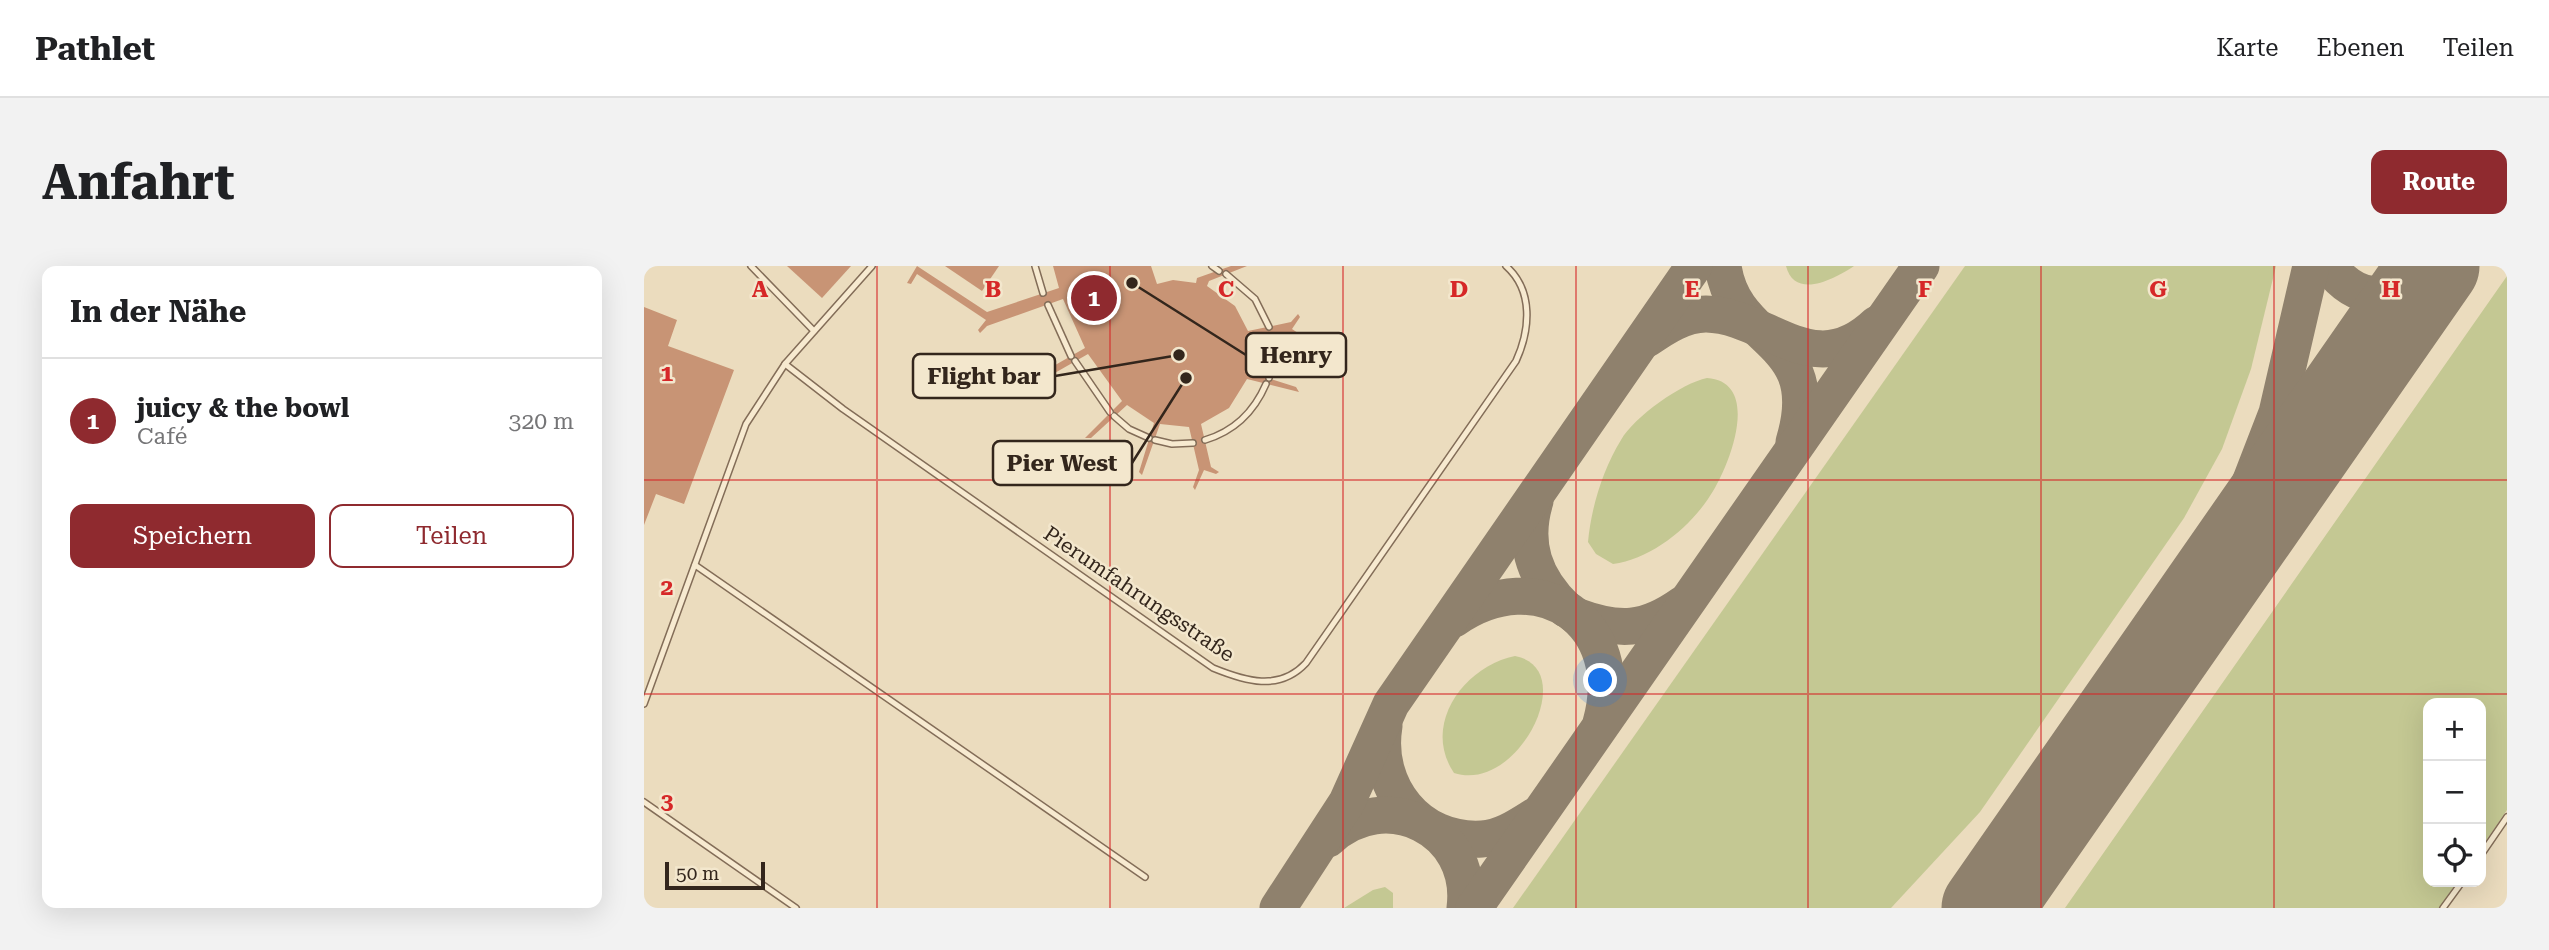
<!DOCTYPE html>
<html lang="de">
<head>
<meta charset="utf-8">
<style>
	body { margin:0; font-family:"Roboto Serif",serif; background:#f2f2f2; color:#202124 }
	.controls { position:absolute; right:21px; bottom:21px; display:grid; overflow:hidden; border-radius:14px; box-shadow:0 7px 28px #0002 }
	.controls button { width:63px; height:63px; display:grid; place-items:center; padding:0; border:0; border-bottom:2px solid #e0e0e0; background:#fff; color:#202124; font:35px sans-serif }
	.scale { position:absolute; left:21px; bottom:18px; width:100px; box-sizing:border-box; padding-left:7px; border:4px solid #33261c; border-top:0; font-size:19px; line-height:24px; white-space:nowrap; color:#33261c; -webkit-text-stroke:5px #f3e7cd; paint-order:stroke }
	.you { position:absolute; left:957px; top:415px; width:24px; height:24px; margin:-18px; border:5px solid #fff; border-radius:50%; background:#1a73e8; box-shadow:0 0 0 10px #1a73e833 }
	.badge { display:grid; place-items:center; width:46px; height:46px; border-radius:50%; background:#8f2a2f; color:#fff; font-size:23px; font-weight:700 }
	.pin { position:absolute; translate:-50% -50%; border:4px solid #fff; box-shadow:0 2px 7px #0006 }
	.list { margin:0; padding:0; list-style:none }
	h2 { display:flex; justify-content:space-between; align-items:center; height:91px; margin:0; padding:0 28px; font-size:30px }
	h2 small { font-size:23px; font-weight:400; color:#757577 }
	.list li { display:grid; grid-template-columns:46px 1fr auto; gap:21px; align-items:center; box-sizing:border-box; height:126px; padding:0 28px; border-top:2px solid #e0e0e0 }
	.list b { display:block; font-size:26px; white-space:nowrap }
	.list p { margin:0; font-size:23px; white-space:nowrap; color:#757577 }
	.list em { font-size:23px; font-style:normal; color:#757577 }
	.actions { display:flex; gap:14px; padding:21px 28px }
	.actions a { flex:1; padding:16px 0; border:2px solid #8f2a2f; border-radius:14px; text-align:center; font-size:24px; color:#8f2a2f }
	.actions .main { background:#8f2a2f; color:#fff }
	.icon { flex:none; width:38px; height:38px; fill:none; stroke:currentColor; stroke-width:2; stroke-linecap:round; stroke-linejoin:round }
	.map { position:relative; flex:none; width:1863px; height:642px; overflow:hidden; border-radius:14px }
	header { display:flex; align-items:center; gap:42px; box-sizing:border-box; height:98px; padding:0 35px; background:#fff; border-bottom:2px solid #e0e0e0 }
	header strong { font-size:33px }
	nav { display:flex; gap:38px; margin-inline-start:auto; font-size:24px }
	.intro { display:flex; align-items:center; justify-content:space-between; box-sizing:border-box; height:168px; padding:0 42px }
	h1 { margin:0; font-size:49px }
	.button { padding:18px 32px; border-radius:14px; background:#8f2a2f; color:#fff; font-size:24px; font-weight:700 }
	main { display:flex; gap:42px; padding:0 42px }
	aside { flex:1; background:#fff; border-radius:14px; box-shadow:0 7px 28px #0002 }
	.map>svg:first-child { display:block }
	.green { fill:#c4c893 }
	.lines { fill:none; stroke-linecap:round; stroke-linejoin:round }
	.taxiway { stroke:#8f816d; stroke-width:37 }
	.runway { stroke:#8f816d; stroke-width:91 }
	.building { fill:#c89475 }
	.service-casing { stroke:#836d58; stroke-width:8 }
	.service { stroke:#f7ead0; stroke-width:5 }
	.grid { fill:none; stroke:#d62828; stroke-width:2; stroke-opacity:0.55 }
	.labels { text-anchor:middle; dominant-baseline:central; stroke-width:5; stroke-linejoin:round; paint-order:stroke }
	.street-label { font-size:21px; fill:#33261c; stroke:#f3e7cd }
	.grid-label { font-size:23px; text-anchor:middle; font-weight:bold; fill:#d62828; stroke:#f3e7cd; stroke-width:5; stroke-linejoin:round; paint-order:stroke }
	.leader { fill:none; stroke:#33261c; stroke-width:2.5 }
	.callout-dot { fill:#33261c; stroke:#f3e7cd; stroke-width:2.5 }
	.callout { fill:#f3e7cd; stroke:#33261c; stroke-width:2.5 }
	.callout-label { font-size:23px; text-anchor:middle; font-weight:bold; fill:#33261c }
</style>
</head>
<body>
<header>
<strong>Pathlet</strong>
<nav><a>Karte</a><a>Ebenen</a><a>Teilen</a></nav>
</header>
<div class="intro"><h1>Anfahrt</h1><a class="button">Route</a></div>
<main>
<aside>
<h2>In der Nähe<small></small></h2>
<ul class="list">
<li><span class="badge">1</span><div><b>juicy &amp; the bowl</b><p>Café</p></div><em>320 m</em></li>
</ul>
<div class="actions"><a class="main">Speichern</a><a>Teilen</a></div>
</aside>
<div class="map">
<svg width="1863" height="642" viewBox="0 0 1863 642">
	<rect width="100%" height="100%" fill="#ebdcbe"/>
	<g class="green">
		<path d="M1142,0H1210C1192,12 1151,35 1142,0Z"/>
		<path d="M1321,0H1632L1607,103L1578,183L1540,252L1336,546L1247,642H869Z"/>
		<path d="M1863,10V544L1837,582V437H1784V616H1813L1795,642H1421Z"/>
		<path d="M1063,112C1120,116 1084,205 1064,233C1043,264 1006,293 969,298L952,288L944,276C947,242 959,203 977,174C990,151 1038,117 1063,112Z"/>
		<path d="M871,390C937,402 874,528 810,507C777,458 821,400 871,390Z"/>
		<path d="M741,621L749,627V642H700L729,624Z"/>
	</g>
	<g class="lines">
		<g class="taxiway">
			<path d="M1079,0C1090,81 1182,70 1150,176"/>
			<path d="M1685,0C1713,37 1741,34 1779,15"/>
			<path d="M1003,73C1020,61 1040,48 1062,48C1124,49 1169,119 1233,58"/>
			<path d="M891,235C878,278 890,312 922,343"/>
			<path d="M932,350C975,366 1001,365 1039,338"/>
			<path d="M810,353C895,294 985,357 957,457"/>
			<path d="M1506,409L1599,235L1633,147L1667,0"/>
			<path d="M740,460C730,520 774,577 838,573C858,572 875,560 891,550"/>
			<path d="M684,573C741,519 831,563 821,642"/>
			<path d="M634,642L703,536L747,438L1050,0"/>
			<path d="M830,642L1277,0"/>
			<path d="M1317,642L1364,595L1432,515"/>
		</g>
		<path class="runway" d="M1343,642L1790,0"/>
	</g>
	<g class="building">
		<path d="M143,0H207L178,32Z"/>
		<path d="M273,0L343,46L415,22L409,0H507L513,18L529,14L552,17L553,12L587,0H603L565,15L563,20L591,40L604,65L647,56L654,48L656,51L648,63L681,85L677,87L649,69L607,78L605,106L652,121L655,126L603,113L585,142L557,158L567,201L575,206L572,208L560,204L551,224L549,221L555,204L545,161L516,158L498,209L495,206L510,157L483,139L447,172H441L478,135L444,88L402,112L397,111L399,106L441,82L419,33L343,60L336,67L334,64L342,54L273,8L267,18L263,17Z"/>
		<path d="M301,0H355L338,25Z"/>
		<path d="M0,41L33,54L24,80L90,104L40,238L12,228L0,259Z"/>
	</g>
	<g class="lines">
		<g class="service-casing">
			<g id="service">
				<path d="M107,0L170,65"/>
				<path d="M391,0L399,27"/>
				<path d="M568,0L575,5"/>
				<path d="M582,8L611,33L625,61"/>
				<path d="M404,39L427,90"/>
				<path d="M431,95L466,146"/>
				<path d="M141,98L199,143L569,402C601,415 635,426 662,397L872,95C886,64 890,25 862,0"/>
				<path d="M625,112L629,90L627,74"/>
				<path d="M470,150L485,163L505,172"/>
				<path d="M511,174L528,178L549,177"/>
				<path d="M561,174C591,165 610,146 622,118"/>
				<path d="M51,299L501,611"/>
				<path d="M0,438L102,158L141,98L228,0"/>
				<path d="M0,536L152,642"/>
				<path d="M1837,589L1863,551"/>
				<path d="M1799,642L1818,616"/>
			</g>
		</g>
		<use href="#service" class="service"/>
	</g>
	<path class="grid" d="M233,0V642M466,0V642M699,0V642M932,0V642M1164,0V642M1397,0V642M1630,0V642M0,214H1863M0,428H1863"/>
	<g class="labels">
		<g class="street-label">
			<text transform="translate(495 328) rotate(34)">Pierumfahrungsstraße</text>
		</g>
	</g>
	<g class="grid-label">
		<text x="116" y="31">A</text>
		<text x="349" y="31">B</text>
		<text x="582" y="31">C</text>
		<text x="815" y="31">D</text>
		<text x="1048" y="31">E</text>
		<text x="1281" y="31">F</text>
		<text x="1514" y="31">G</text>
		<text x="1747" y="31">H</text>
		<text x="23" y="115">1</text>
		<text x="23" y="329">2</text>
		<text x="23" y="543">3</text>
	</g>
	<path class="leader" d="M488 17L602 89M535 89L411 110M542 112L488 197"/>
	<g class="callout-dot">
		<circle cx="488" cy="17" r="7"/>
		<circle cx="535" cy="89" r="7"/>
		<circle cx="542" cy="112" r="7"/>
	</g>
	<g class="callout">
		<rect x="602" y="67" width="100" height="44" rx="7"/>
		<rect x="269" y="88" width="142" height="44" rx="7"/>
		<rect x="349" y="175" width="139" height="44" rx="7"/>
	</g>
	<g class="callout-label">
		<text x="652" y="97">Henry</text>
		<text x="340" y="118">Flight bar</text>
		<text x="418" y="205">Pier West</text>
	</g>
</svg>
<div class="controls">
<button>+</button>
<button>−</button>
<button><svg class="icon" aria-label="locate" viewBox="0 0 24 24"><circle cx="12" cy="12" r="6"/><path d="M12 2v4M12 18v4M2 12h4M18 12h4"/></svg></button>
</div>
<div class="scale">50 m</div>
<div class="you"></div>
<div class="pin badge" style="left:450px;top:32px">1</div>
</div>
</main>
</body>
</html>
